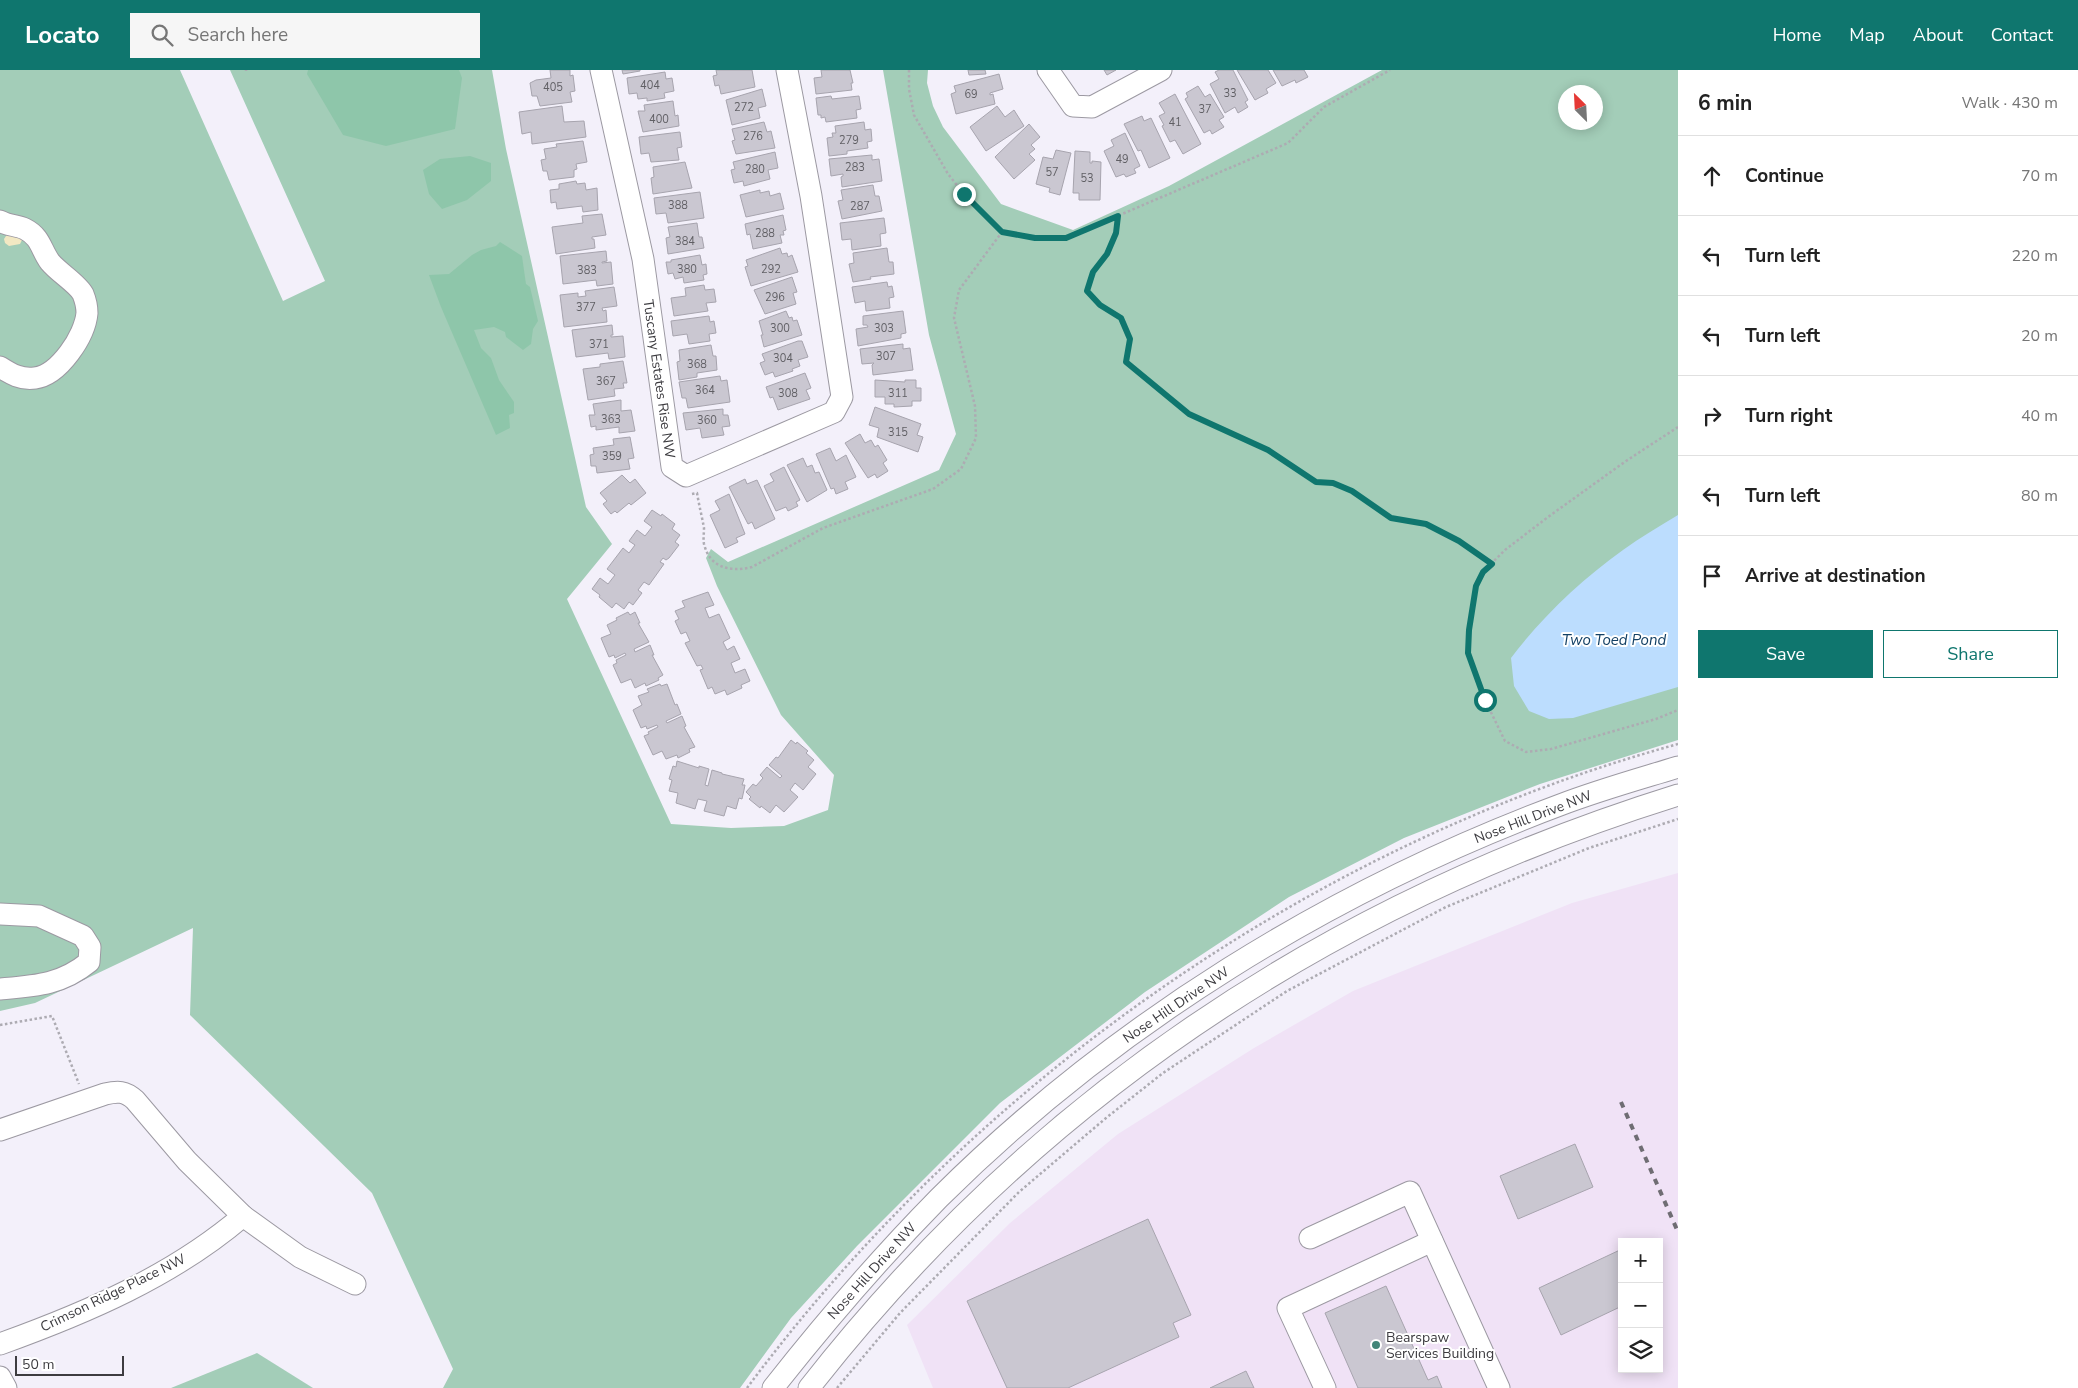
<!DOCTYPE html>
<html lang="en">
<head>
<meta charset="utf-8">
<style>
	body { margin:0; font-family:"Nunito Sans",sans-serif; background:#f6f6f6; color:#222 }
	.controls { position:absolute; right:15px; bottom:15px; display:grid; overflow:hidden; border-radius:0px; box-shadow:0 2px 12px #0003 }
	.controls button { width:45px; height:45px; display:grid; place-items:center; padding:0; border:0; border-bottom:1px solid #e0e0e0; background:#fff; color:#222; font:25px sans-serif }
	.compass { position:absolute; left:1558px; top:15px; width:45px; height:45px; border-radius:50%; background:#fff; box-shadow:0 2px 12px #0003; rotate:336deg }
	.scale { position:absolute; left:15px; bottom:12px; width:109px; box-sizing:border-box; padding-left:5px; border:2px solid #3d3c40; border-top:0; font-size:14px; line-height:18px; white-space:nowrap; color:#3d3c40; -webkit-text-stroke:4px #fff; paint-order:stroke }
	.stop { position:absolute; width:15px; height:15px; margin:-11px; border:4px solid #0f766e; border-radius:50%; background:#fff }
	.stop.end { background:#0f766e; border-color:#fff; box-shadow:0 1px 5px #0008 }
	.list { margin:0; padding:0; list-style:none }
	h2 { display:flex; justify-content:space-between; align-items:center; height:65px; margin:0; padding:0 20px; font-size:21px }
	h2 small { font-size:16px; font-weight:400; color:#767676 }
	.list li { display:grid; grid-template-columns:32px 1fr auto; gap:15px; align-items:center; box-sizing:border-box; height:80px; padding:0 20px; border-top:1px solid #e0e0e0 }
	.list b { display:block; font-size:19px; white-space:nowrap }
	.list em { font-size:16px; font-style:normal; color:#767676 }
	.actions { display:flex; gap:10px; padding:15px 20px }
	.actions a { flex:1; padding:11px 0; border:1px solid #0f766e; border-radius:0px; text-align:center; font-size:18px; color:#0f766e }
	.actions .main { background:#0f766e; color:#fff }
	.icon { flex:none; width:28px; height:28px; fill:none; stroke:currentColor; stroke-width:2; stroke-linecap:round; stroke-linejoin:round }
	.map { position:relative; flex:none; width:1678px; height:1318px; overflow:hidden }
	header { display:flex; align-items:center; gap:30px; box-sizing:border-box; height:70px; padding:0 25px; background:#0f766e; color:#fff }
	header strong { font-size:24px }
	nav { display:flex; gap:28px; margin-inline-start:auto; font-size:18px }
	.search { width:350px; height:45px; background:#f6f6f6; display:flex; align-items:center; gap:12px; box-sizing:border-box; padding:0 18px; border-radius:0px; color:#767676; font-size:19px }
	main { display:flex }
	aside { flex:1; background:#fff }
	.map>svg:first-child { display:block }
	.industrial { fill:#f0e2f6; fill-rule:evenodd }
	.green { fill:#a3cdb8; fill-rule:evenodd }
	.forest { fill:#8ec6aa }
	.sand { fill:#f2e8c3 }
	.water { fill:#bcddfe }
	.building { fill:#cac7d1; stroke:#a7a4ae }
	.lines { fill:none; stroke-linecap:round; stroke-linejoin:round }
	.minor-casing { stroke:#9c99a2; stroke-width:23 }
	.path { stroke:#adabb2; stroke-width:2.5; stroke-dasharray:2.5 2.5; stroke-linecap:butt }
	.minor { stroke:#fff; stroke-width:21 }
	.rail { stroke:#6f6d73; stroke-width:4; stroke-dasharray:6 6; stroke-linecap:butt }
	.route { stroke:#0f766e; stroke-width:6 }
	.poi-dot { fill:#418578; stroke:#fff; stroke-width:2 }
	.labels { text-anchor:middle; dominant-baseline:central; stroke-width:4; stroke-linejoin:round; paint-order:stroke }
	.number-label { font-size:11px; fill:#605f64 }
	.street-label { font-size:14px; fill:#3d3c40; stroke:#fff }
	.poi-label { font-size:14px; fill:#3d3c40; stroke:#fff; text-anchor:start }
	.water-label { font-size:15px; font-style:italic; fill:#134065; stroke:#fff }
</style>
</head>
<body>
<header>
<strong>Locato</strong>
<div class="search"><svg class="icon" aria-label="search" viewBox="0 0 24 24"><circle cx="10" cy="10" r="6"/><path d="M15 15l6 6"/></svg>Search here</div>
<nav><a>Home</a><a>Map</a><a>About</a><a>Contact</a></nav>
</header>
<main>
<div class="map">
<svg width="1678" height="1318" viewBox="0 0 1678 1318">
	<rect width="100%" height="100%" fill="#f3f0fa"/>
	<path class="industrial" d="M1678,803V1318H933L907,1255L1010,1153L1118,1064L1254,978L1353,921L1572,833ZM1622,1172H1659V1299H1622Z"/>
	<g class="green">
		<path d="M0,0H180L283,231L325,211L230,0H492L506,79L586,437L612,474L567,529L671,754L731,758L784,756L828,740L834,705L781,645L717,516L706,488L711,479L728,492L939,400L956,364L929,265L883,0H928L927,13L933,36L943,57L1001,134L1073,160L1169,116L1382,0H1678V670L1540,714L1404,768L1289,827L1145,922L1000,1033L857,1176L791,1248L740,1318H443L453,1299L372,1123L190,945L193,858L35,933L0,941ZM1566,22H1596V52H1566Z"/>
		<path d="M257,1283L313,1318H171Z"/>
	</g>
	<g class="forest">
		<path d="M308,0H459L462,8L455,59L386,76L343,65L307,4Z"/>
		<path d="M470,86L491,93V111L467,130L442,139L429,124L423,100L440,89Z"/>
		<path d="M500,172L522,186L526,214L530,217L538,251L533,259L531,274L523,280L506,267L505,262L494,257L474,260L481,278L491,288L499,310L514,332V343L509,345L510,358L496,365L441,237L429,205L449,204L472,185L481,180L496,176Z"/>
	</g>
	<path class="sand" d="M8,163L20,166L22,170L20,174L9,176L5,173L4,169Z"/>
	<path class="water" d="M1678,445V617L1573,648L1549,649L1529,641L1514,616L1511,588C1542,547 1581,510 1623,480C1641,467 1660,456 1678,445Z"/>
	<g class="building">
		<path d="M550,0H570V6L573,5L575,21L570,22L572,32L540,36L537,26H532L530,13L536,10L551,8Z"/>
		<path d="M622,0H640V1L623,4Z"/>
		<path d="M716,0H752L755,17L721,24L719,15L715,16L713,6L717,5Z"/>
		<path d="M821,0H850L853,13H851L852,20L816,24L814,8L822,7Z"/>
		<path d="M968,0H985L986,4L969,5Z"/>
		<path d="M1104,0H1116L1107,5Z"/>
		<path d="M1219,0H1233L1248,30L1245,32L1248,37L1238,43L1235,37L1225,43L1210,14L1219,9L1215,2Z"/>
		<path d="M1237,0H1268L1276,13L1266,19L1268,23L1255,30Z"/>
		<path d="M1273,0H1304L1308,7L1296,13L1295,10L1282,16Z"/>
		<path d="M665,2L666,9L672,8L674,21L664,23L665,28L647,31V28L638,29L637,23L629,24L627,8Z"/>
		<path d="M999,4L1003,19L990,23V25L993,24L995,34L956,44L951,24L956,22L954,16Z"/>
		<path d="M1198,16L1205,27L1210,24L1224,47L1219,50L1224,57L1212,64L1210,60L1204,63L1185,29L1188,27L1186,23Z"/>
		<path d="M762,19L766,36L758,38L760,48L732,55L726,30Z"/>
		<path d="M1175,24L1201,74L1183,84L1175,70L1170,72L1162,56L1164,55L1159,46L1165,43L1159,33Z"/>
		<path d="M831,26L832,29L859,26L861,39L856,40L857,48L826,52L825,47L821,48V45H818L816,28Z"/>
		<path d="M673,31L675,46L678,45L679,56L643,62L638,41H645L644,35Z"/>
		<path d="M562,36L564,52L584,51L586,67L532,74L531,62L522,64L519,42Z"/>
		<path d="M997,36L1005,47L1014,40L1024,56L986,81L970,57Z"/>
		<path d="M1142,46L1144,51L1151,48L1170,88L1149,98L1141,80L1138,81L1124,54Z"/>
		<path d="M764,52L767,62L771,61L775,78L736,84L732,71L735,70L732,59Z"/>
		<path d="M864,52L865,60L871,59L872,71L867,72L868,78L847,81V84L829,86L827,68L833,67L832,63H836L835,56Z"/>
		<path d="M1029,54L1040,67L1031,75L1035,79L1029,84L1035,90L1014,109L995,87Z"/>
		<path d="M680,62L682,77L677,78L679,90L651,92L649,83L641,84L639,67Z"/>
		<path d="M1125,63L1140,96L1134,99L1136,103L1126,107L1124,104L1116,107L1104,81L1114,76L1111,70Z"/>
		<path d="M583,71L587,92L576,94L577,99L574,100V107L549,110L547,101H543L541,90L546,89L544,79L557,77L556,74Z"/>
		<path d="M1056,80L1071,83L1060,125L1049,122L1050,118L1036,114L1043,87L1053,89Z"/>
		<path d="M1075,81L1090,82V93H1092V91L1101,92L1100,130H1079V123H1073Z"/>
		<path d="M775,82L778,98L768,100L770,109L744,116L743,111L734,113L731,100L735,99L733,92Z"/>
		<path d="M872,85V90L879,89L882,111L842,117L841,107L843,106V104L831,106L829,89Z"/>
		<path d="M685,92L692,118L653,124L651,108L654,107L653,97Z"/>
		<path d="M576,111L577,114L585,113L586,120L597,118L598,140L583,142L582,136L557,139L556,132L551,133L550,120L559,119V114Z"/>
		<path d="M873,115L875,126H879L882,141L842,149L838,131L843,130L841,120Z"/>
		<path d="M760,120V123L769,121L770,126L780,123L784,139L746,147L740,125Z"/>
		<path d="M700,122L704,148L668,153L666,143L656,144L654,128Z"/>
		<path d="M602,144L606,165L592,167V169H594L595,178L556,184L552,157L583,153L582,146Z"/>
		<path d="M783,145L786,160L783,161L784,165H780L782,173L753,179L750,164L747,165L745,154Z"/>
		<path d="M884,148L886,163L880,164L881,176L852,180L851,169L842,170L840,153Z"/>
		<path d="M697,153L699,167H702L704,178L668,184L666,168L670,167L668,157Z"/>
		<path d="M780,178L782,184L787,183L788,187L792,185L798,202L751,216L745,197L748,196L746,190Z"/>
		<path d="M887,178L889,192H893L894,204L870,207L871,209L853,212L849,194L854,193L853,183Z"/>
		<path d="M606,181L607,191L602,192V193L611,192L613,214L597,216L596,210L563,214L560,186Z"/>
		<path d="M700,185L702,195L706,194L707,204L703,205L704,210L684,213L683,207L675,209L673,203L668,204L666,192H671V190Z"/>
		<path d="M792,207L797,222L793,223L796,234L765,244L754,220Z"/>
		<path d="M887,212L888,217L892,216L894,227L889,228L890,238L866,241L865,231L855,233L852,217Z"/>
		<path d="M704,215L705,220L714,219L716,232L706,233L708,241L674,246L671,228L686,226L685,218Z"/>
		<path d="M614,217L617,236L602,238L603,241L606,240L607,252L564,257L560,225L578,223V227L586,226L585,221Z"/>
		<path d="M786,241L789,248L792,247L793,251L797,250L802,265L764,277L761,265H763L759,251Z"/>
		<path d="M903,241L906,263L901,264V268L858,276L856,259L868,257L867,255H863V246Z"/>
		<path d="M709,246L710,252L714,251L716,263L709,264L710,271L689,274L687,264L673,266L671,251Z"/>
		<path d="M612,255L613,265H611V267L623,266L625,287L609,289L608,283L576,287L572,260Z"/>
		<path d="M798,271H802L808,287L798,290L800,296L792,299L793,301L775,307L773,302L765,305L760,293L765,291L762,284Z"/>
		<path d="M903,274V279L910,278L913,300L873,305L872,295L874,293L862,294L860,279Z"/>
		<path d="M711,275L713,286H716L717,300L697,303V307L679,310L677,292L680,291L679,280Z"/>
		<path d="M623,291L627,313H623L624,318L614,319L615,326L588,330L583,299L600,297V294Z"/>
		<path d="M805,303L811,318L806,320L810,329L778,340L773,327L770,328L766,317Z"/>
		<path d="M720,306L721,311L727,310L730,332L688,338L686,328H682L679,312Z"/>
		<path d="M875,310L905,312V310H916V318H921V331H912V336L894,337V334H885V327H875Z"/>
		<path d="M621,330V341L631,340L635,361L619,363V357L596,360V356L591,357L589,345H595L593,334Z"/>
		<path d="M875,337L921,354L917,365L923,367L918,382L877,367L879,358L869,355Z"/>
		<path d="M723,339V345H728L730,356L722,357L724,365L702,368L700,358L686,360L683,343Z"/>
		<path d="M860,364L865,373L871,370L875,377L878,375L887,390L883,393L888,401L877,408L875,404L868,408L845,373Z"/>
		<path d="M630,367L634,388L628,389L630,399L597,403L596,396H591L590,385L594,384L593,378L614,375L613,369Z"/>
		<path d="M830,378L836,391L846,385L856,407L845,412L848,419L836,424L834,418L831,419L816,384Z"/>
		<path d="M803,388L807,397L812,395L815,403L819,402L827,420L807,432L787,395Z"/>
		<path d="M784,397L800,430L796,432L798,436L788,441L786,437L776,441L764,416L774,411L770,404Z"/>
		<path d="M622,405L630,413L635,409L646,423L631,435L629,433L617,443L615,441L611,444L603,434L607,431L600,423Z"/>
		<path d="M745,409L747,414L757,410L775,449L755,459L752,452L748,454L729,417Z"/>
		<path d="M729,424L745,464L736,468L738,472L725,478L710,445L720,440L715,431Z"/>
		<path d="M652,440L661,446L662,444L675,454L672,459L680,465L675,472L679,475L669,488L666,490L663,488L660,492L664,494L649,515L644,512L638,520L642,523L633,535L629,532L624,539L616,533L612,538L599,527L600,525L592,519L600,508L608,514L615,505L607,499L623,478L629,483L635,475L629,471L637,460L645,466L652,457L644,451Z"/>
		<path d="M708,522L714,535L705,538L709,548L719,544L730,568L723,572L727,580L734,576L740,589L731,593L735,603L745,599L750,611L741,615L742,618L727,625L725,620L715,624L712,617L708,619L700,600L703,599L701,595L697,596L685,573L690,571L686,562L681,564L675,551L679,549L675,541L685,537L682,531Z"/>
		<path d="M628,542L630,545L635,542L640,553H638L649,572L634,579L635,582L650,575L654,585H652L663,605L658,608L659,610L646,616L645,613L635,618L631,609L621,613L613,595L617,593L616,590L626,585L625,583L615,588L614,585L609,587L601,568L611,564L607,555L617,550L616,548Z"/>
		<path d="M660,614L661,616L667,614L675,635L677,634L681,644L666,651L667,653L682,646L686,656L684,657L695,677L689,679L690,682L678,688L677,685L666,689L662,681L653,685L644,666L649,664L648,662L658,657L657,655L647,659L646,656L641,658L633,640L642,635L638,626L649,622L647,619Z"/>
		<path d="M791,670L796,674L797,672L808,681L806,683L814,690L808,697L816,704L803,720L795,713L790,720L798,727L784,742L776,735L770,743L761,736L760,738L749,729L751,727L746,722L753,714L756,716L763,708L760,705L767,697L780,708L782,706L769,695L776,687L778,688Z"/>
		<path d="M677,691L699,698V696L709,699L705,715L708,716L712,700L722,703V704L744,709L742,715H745L744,720L742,729L739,728L736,739L727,736L724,746L704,741L707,731L698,729L695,739L676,733L678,723L669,721L672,710L669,709L673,696L676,697Z"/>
		<path d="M1575,1074L1593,1117L1518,1149L1500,1106Z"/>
		<path d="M1148,1149L1191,1245L1173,1253L1179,1267L1068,1318H1007L967,1231Z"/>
		<path d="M1622,1179V1236L1561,1265L1539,1218Z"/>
		<path d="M1386,1216L1428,1310L1437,1306L1442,1318H1358L1325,1243Z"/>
		<path d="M1246,1301L1254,1318H1210Z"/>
	</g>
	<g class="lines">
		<g class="minor-casing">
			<g id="minor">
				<path d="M601,0L643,189L672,397L686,406L834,342L842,327L811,126L787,0"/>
				<path d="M1048,0L1073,36L1092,37L1161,0"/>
				<path d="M0,151C8,156 17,155 25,159C41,167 41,180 50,192C58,202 78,214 83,224C85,229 87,238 87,243C85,266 59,305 35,308C21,310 11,304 0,297"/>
				<path d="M0,844L39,846L83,866L90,877L89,892C61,915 35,916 0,919"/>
				<path d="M0,1060L105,1024C118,1021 125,1021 135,1030L187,1091L243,1146C173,1206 86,1243 0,1274"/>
				<path d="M243,1146L300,1187L355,1214"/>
				<path d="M1310,1168L1410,1122L1499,1318"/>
				<path d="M0,1307L6,1318"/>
				<path d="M773,1318C825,1252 880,1188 939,1128C1114,954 1330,821 1560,735C1599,720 1639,709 1678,697"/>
				<path d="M809,1318C1035,1029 1328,834 1678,725"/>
				<path d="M1325,1318L1288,1238L1432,1171"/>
			</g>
		</g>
		<g class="path">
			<path d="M909,0V19L914,45L948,104L964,124L1002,162L1035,169L1066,168L1288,73L1324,37L1390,0"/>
			<path d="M246,1V0"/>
			<path d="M1118,146L1116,163L1107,184L1093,203L1087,221L1100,235L1121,248L1130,269L1126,292L1189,344L1268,380L1316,412L1333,413L1352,421L1391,448L1426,454L1459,471L1492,494"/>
			<path d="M1678,357L1626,391L1548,447L1505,480L1483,502L1476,516L1469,560L1468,583L1485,630L1505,671L1526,682L1551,679L1656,649L1678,640"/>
			<path d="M692,424L697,423C699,435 702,447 704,458C704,464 703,469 704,474C710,499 732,502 752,497L823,458L933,419L961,399L976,368L975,336L954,248L959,220L1002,162"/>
			<path d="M0,955L52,946L79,1014"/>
			<path d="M747,1318C974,1013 1310,775 1678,674"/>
			<path d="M837,1318L900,1243L1019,1122L1106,1048L1163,1003L1287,921L1446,837L1589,778L1678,749"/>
		</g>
		<use href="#minor" class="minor"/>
		<path class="rail" d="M1621,1032L1678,1162"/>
	</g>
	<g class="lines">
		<path class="route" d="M964,124L1002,162L1035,168H1066L1118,146L1116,163L1107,184L1093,202L1087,221L1100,235L1121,248L1130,269L1126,292L1189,344L1268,380L1316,412L1333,413L1352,421L1391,448L1426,454L1459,471L1492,494L1483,502L1476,516L1469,560L1468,583L1485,630"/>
	</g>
	<circle class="poi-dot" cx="1376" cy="1275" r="5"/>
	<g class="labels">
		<g class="number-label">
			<text x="650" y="15">404</text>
			<text x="553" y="17">405</text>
			<text x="1230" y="23">33</text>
			<text x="971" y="24">69</text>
			<text x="744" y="37">272</text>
			<text x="1205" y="39">37</text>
			<text x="659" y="49">400</text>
			<text x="1175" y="52">41</text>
			<text x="753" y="66">276</text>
			<text x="849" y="70">279</text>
			<text x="1122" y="89">49</text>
			<text x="855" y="97">283</text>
			<text x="755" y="99">280</text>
			<text x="1052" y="102">57</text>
			<text x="1087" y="108">53</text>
			<text x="678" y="135">388</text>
			<text x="860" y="136">287</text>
			<text x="765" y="163">288</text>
			<text x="685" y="171">384</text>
			<text x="687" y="199">380</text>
			<text x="771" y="199">292</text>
			<text x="587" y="200">383</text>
			<text x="775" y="227">296</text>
			<text x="586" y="237">377</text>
			<text x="780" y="258">300</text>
			<text x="884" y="258">303</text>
			<text x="599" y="274">371</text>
			<text x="886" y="286">307</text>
			<text x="783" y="288">304</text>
			<text x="697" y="294">368</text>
			<text x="606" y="311">367</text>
			<text x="705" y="320">364</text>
			<text x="788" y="323">308</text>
			<text x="898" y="323">311</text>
			<text x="611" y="349">363</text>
			<text x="707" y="350">360</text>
			<text x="898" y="362">315</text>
			<text x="612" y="386">359</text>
		</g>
		<g class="street-label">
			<text transform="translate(659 309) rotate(82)">Tuscany Estates Rise NW</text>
			<text transform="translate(1533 747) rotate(-21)">Nose Hill Drive NW</text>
			<text transform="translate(1176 935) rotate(-34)">Nose Hill Drive NW</text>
			<text transform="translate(872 1201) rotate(-48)">Nose Hill Drive NW</text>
			<text transform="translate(113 1223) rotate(-26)">Crimson Ridge Place NW</text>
		</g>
		<g class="poi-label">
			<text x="1386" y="1267">Bearspaw<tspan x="1386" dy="16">Services Building</tspan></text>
		</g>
		<g class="water-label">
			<text x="1614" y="570">Two Toed Pond</text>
		</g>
	</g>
</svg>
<div class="controls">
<button>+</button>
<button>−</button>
<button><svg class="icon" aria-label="layers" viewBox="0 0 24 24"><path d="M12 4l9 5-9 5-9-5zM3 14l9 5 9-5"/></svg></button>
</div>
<svg class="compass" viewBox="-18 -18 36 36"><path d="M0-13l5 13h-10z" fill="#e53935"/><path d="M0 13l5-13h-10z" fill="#767676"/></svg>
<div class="scale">50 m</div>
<div class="stop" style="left:1485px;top:630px"></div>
<div class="stop end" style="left:964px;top:124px"></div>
</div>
<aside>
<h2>6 min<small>Walk · 430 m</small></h2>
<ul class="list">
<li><svg class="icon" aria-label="ahead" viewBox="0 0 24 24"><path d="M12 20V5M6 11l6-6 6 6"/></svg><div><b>Continue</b></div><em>70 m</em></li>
<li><svg class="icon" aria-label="left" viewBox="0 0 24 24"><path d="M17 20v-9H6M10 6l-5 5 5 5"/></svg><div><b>Turn left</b></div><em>220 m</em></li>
<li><svg class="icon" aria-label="left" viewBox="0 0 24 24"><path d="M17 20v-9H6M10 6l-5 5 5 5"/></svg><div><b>Turn left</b></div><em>20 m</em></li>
<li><svg class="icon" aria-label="right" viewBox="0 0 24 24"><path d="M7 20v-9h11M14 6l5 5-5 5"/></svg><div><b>Turn right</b></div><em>40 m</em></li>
<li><svg class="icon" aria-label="left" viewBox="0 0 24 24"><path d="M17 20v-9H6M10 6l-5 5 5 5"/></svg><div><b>Turn left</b></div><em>80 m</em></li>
<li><svg class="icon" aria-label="arrive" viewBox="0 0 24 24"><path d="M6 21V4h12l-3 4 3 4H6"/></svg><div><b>Arrive at destination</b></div></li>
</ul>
<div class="actions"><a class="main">Save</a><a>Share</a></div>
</aside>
</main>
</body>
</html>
